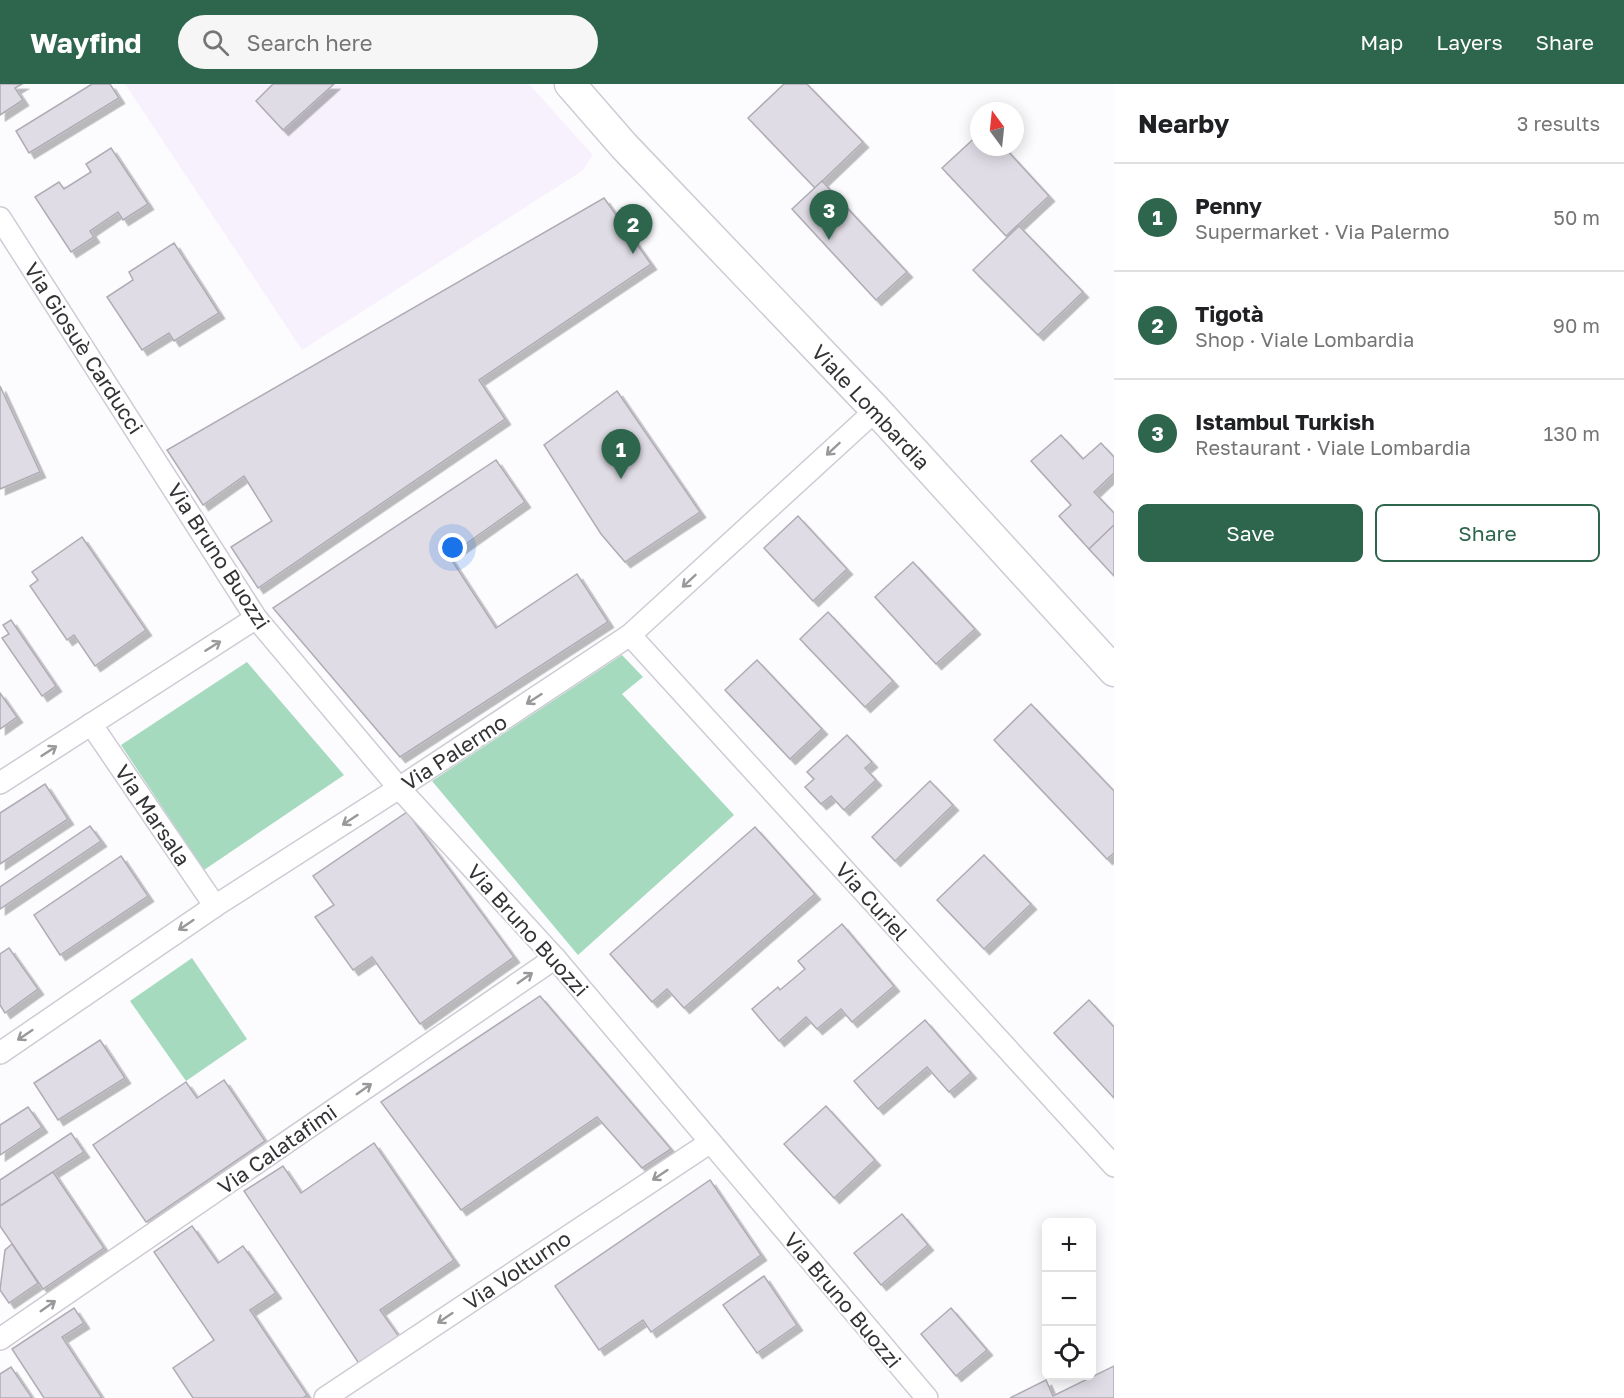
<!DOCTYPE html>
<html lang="en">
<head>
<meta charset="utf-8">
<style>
	body { margin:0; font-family:"Golos Text",sans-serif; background:#f6f6f6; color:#202124 }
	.controls { position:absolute; right:18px; bottom:18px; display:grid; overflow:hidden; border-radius:9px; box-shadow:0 3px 15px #0003 }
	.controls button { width:54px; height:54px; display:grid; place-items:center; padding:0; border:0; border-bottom:2px solid #e0e0e0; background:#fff; color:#202124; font:30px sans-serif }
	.compass { position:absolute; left:970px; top:18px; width:54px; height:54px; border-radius:50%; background:#fff; box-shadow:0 3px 15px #0003; rotate:345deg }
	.you { position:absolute; left:453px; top:464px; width:21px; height:21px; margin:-15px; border:4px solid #fff; border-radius:50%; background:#1a73e8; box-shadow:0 0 0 9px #1a73e833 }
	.badge { display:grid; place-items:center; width:39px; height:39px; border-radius:50%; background:#2d654d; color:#fff; font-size:20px; font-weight:700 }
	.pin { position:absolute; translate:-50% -50px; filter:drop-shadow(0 2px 3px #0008) }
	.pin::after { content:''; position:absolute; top:32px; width:21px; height:18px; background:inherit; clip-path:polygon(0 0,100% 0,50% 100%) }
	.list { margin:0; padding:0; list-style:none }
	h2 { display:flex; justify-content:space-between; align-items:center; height:78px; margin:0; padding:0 24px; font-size:26px }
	h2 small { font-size:20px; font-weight:400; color:#757577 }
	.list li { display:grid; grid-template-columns:39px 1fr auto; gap:18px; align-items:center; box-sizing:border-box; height:108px; padding:0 24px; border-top:2px solid #e0e0e0 }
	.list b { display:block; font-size:22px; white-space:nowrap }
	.list p { margin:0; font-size:20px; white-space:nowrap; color:#757577 }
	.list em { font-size:20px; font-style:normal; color:#757577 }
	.actions { display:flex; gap:12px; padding:18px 24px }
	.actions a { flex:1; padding:14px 0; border:2px solid #2d654d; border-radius:9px; text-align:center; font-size:21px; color:#2d654d }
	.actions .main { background:#2d654d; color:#fff }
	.icon { flex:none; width:33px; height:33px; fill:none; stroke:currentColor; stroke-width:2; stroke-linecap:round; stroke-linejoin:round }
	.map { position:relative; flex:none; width:1114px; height:1314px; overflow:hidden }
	header { display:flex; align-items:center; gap:36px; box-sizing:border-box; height:84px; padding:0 30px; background:#2d654d; color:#fff }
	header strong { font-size:28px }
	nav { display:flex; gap:33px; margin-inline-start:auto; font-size:21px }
	.search { width:420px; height:54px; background:#f6f6f6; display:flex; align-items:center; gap:15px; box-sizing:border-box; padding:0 21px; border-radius:33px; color:#757577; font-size:22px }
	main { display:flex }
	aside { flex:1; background:#fff }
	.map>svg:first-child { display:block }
	.built { fill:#f7f1fe }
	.green { fill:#a5dabf }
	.building { fill:#e0dce5; stroke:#b0acb5; stroke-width:1.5; filter:url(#shadow) }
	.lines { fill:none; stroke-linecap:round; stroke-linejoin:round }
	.street-casing { stroke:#cfcbd4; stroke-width:24 }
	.secondary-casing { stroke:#cfcbd4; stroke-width:33 }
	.street { stroke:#fff; stroke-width:21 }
	.secondary { stroke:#fff; stroke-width:30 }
	.oneway { stroke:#99989a }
	.labels { text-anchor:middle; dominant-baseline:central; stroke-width:4.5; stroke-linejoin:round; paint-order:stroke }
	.street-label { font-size:21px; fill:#333235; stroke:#fff }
</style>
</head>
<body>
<header>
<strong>Wayfind</strong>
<div class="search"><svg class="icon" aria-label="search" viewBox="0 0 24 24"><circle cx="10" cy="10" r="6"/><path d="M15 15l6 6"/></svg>Search here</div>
<nav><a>Map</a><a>Layers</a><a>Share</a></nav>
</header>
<main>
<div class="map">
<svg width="1114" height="1314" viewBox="0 0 1114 1314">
	<defs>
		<filter id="shadow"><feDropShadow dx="5.5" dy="5.5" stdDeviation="0" flood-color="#0004"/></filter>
	</defs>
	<rect width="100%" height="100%" fill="#fcfbfe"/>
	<path class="built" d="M125,0H529L593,71L582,87L302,266Z"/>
	<g class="green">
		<path d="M622,571L643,593L622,610L734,731L578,871L432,697Z"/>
		<path d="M247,578L344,691L204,786L121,661Z"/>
		<path d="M192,874L247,955L186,997L130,917Z"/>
	</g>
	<g class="building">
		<path d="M0,0H22L15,4L23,16L0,31Z"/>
		<path d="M92,0H110L119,14L29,69L16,47Z"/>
		<path d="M273,0H334L283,46L256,17Z"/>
		<path d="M784,0H807L863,58L815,104L748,34Z"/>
		<path d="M979,50V63H1004L1049,112L1006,152L942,84Z"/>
		<path d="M111,64L148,120L123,136L118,128L90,147L94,153L71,168L35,113L59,98L64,105L91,88L86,80Z"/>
		<path d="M822,97L907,188L876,216L792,125Z"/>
		<path d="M604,114L651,180L479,296L505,335L258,504L231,463L272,437L244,392L203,421L167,366Z"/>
		<path d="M1019,142L1083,208L1038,251L973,186Z"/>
		<path d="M174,159L219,229L174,257L169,249L142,266L107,213L133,196L129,188Z"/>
		<path d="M0,302L40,388L0,405Z"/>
		<path d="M617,307L700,428L625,478L601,450L544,361Z"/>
		<path d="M1061,351L1083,375L1101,359L1114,373V389L1094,408L1114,429V441L1089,465L1059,432L1071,421L1031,377Z"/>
		<path d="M496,376L525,418L449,472L496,544L577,490L608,538L400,673L273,524Z"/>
		<path d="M798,432L847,485L813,517L764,464Z"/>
		<path d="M1114,441V492L1089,465Z"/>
		<path d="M82,453L146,546L95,582L74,551L67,556L30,502L38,496L32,488Z"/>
		<path d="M913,478L975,545L936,580L875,513Z"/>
		<path d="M828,528L893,597L865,623L800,555Z"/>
		<path d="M11,536L56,602L42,612L2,554L9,550L3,541Z"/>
		<path d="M757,576L822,645L790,675L725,606Z"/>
		<path d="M0,609L17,633L0,645Z"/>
		<path d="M1031,620L1114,707V769L1107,775L994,656Z"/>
		<path d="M847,651L872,678L865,684L876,696L844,726L831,712L821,720L805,703L814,695L807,688Z"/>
		<path d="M930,697L953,721L895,777L872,753Z"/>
		<path d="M45,700L68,735L0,780V729Z"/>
		<path d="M407,728L514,873L420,940L372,873L353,886L315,833L334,821L313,792Z"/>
		<path d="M90,742L101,757L0,825V803Z"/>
		<path d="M755,743L815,810L684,924L667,905L652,918L610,870Z"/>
		<path d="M984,771L1031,820L984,865L937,816Z"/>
		<path d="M121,772L148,812L60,871L34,831Z"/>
		<path d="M842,840L894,902L852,938L841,925L817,945L806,933L779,957L752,925L778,903L780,906L805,885L798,877Z"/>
		<path d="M9,864L38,905L5,929L0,921V870Z"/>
		<path d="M540,912L671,1065L642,1084L597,1033L461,1126L381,1018Z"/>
		<path d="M1089,916L1114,943V1014L1054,949Z"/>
		<path d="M925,936L971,989L949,1008L927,983L878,1025L854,997Z"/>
		<path d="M100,956L125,994L58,1036L34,999Z"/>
		<path d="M224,996L265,1057L146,1138L93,1061L186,998L197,1014Z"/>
		<path d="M826,1022L875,1076L834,1114L784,1060Z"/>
		<path d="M28,1023L42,1043L0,1071V1041Z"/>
		<path d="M71,1049L84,1068L0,1122V1096Z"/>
		<path d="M374,1059L454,1176L380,1226L400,1254L360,1281L244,1107L283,1082L301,1109Z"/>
		<path d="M53,1088L104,1164L43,1205L0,1142V1122Z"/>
		<path d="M710,1096L761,1171L651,1248L643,1236L599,1266L555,1202Z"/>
		<path d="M902,1130L928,1161L881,1201L854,1169Z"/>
		<path d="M192,1142L218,1179L243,1162L276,1209L250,1226L307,1311L303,1314H193L173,1284L214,1256L154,1168Z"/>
		<path d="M12,1160L38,1199L9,1219L0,1206L5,1166Z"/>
		<path d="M764,1192L797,1241L757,1269L723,1221Z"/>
		<path d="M74,1224L84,1239L62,1253L102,1314H44L12,1265Z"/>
		<path d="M951,1224L987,1266L956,1292L921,1250Z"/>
		<path d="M1114,1282V1314H1010L1046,1296L1053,1312Z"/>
		<path d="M11,1283L32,1314H0V1290Z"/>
	</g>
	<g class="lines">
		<g class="street-casing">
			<g id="street">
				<path d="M0,134L256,534L399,704L555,874L927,1314"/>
				<path d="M630,551L1114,1082"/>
				<path d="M91,640L215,822"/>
				<path d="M0,699L256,534"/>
				<path d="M0,969L215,822L399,704L630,551L876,326"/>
				<path d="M0,1255L555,874"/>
				<path d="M325,1314L709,1059"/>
			</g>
		</g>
		<g class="secondary-casing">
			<path id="secondary" d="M570,0L624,62L876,326L1114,587"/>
		</g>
		<use href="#street" class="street"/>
		<use href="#secondary" class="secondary"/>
	</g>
	<defs><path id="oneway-shaft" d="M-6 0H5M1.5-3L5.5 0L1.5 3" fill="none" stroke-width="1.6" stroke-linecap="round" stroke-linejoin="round" transform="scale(1.5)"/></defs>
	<g class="oneway">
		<use href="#oneway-shaft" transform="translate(833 365) rotate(137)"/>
		<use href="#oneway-shaft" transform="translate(689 497) rotate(137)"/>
		<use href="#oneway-shaft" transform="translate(213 562) rotate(-32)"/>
		<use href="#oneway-shaft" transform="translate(534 615) rotate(147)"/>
		<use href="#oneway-shaft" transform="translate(49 667) rotate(-33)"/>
		<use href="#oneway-shaft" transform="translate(350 736) rotate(147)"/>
		<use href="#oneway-shaft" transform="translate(186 841) rotate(146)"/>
		<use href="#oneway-shaft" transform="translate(525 894) rotate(-35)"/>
		<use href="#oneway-shaft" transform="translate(25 951) rotate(146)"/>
		<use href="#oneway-shaft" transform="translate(364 1005) rotate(-35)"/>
		<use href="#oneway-shaft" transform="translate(660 1091) rotate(146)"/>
		<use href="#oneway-shaft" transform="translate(48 1222) rotate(-35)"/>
		<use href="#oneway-shaft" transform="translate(445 1234) rotate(146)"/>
	</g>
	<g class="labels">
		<g class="street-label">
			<text transform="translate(84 264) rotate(57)">Via Giosuè Carducci</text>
			<text transform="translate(871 323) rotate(47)">Viale Lombardia</text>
			<text transform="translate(219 472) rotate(57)">Via Bruno Buozzi</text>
			<text transform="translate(454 668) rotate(-33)">Via Palermo</text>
			<text transform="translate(153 731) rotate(56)">Via Marsala</text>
			<text transform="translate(872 817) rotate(48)">Via Curiel</text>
			<text transform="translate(528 846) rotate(48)">Via Bruno Buozzi</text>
			<text transform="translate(277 1065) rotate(-35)">Via Calatafimi</text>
			<text transform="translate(517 1186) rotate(-34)">Via Volturno</text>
			<text transform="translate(843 1216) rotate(50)">Via Bruno Buozzi</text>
		</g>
	</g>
</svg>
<div class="controls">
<button>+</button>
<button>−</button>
<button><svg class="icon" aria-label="locate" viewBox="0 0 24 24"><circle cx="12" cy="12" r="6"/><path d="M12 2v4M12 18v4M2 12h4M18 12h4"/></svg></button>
</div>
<svg class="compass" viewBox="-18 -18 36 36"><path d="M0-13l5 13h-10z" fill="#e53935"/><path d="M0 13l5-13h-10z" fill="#757577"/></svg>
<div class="you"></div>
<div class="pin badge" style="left:621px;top:395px">1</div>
<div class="pin badge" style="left:633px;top:170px">2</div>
<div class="pin badge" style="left:829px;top:156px">3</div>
</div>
<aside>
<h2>Nearby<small>3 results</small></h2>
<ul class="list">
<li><span class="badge">1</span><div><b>Penny</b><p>Supermarket · Via Palermo</p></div><em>50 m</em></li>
<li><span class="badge">2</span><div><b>Tigotà</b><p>Shop · Viale Lombardia</p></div><em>90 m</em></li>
<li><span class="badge">3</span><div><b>Istambul Turkish</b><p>Restaurant · Viale Lombardia</p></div><em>130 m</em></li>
</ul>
<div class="actions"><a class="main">Save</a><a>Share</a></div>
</aside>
</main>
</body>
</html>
